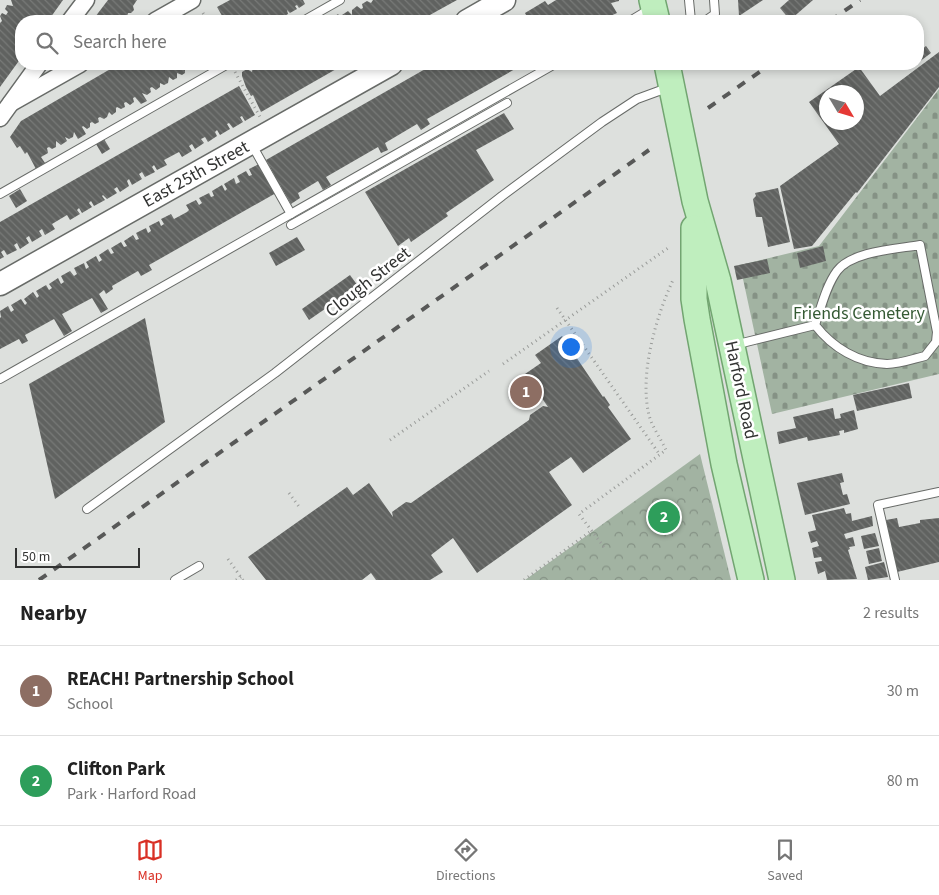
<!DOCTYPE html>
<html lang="en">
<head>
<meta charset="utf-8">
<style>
	body { margin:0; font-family:"Source Sans 3",sans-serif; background:#f6f6f6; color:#222 }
	.compass { position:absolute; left:819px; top:85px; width:45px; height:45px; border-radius:50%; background:#fff; box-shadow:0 2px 8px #0003; rotate:128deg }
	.scale { position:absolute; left:15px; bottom:12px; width:125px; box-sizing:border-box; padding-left:5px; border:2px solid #323332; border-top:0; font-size:14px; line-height:18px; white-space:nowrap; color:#323332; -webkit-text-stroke:4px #fff; paint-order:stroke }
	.you { position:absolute; left:570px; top:346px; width:18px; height:18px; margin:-12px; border:4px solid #fff; border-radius:50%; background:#1a73e8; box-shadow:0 0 0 8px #1a73e833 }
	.badge { display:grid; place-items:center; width:32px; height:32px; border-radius:50%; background:#d93025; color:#fff; font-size:16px; font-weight:700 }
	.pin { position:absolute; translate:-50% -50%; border:2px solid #fff; box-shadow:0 1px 5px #0006 }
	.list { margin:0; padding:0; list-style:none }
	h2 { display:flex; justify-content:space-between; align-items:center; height:65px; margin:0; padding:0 20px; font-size:21px }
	h2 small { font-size:16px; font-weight:400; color:#767676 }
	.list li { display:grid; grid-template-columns:32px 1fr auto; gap:15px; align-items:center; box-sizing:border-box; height:90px; padding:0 20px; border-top:1px solid #e0e0e0 }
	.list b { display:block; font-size:19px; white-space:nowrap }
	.list p { margin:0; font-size:16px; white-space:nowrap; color:#767676 }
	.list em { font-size:16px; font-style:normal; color:#767676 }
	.icon { flex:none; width:28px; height:28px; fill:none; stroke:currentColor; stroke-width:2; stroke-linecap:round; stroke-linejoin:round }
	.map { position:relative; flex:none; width:939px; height:580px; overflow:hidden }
	.search { position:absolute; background:#fff; box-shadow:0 2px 8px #0003; left:15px; right:15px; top:15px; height:55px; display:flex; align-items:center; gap:12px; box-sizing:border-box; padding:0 18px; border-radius:20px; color:#767676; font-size:19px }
	.sheet { height:245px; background:#fff }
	nav { display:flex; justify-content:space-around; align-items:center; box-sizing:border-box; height:70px; border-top:1px solid #e0e0e0; background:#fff; font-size:14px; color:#767676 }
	nav a { display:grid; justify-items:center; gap:2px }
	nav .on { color:#d93025 }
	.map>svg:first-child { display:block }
	.forest { fill:url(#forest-crowns) }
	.cemetery { fill:url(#cemetery-stones) }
	.building { fill:url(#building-back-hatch); fill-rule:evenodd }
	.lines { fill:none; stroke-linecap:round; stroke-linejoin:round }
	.service-casing { stroke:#686b68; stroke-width:10 }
	.minor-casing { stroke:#686b68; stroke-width:19 }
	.secondary-casing { stroke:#686b68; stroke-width:25 }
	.primary-casing { stroke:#72a571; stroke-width:28 }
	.path { stroke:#999b99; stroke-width:3; stroke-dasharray:1 4; stroke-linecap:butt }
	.service { stroke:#fff; stroke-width:8 }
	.minor { stroke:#fff; stroke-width:16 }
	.secondary { stroke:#fff; stroke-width:22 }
	.primary { stroke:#bfeebe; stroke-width:25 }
	.rail { stroke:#585958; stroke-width:4; stroke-dasharray:9 9; stroke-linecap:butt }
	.labels { text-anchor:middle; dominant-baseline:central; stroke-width:5; stroke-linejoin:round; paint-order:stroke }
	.street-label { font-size:18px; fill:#323332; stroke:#fff }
	.park-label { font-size:18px; fill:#355a34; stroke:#fff }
</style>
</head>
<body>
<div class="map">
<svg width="939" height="580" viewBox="0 0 939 580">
	<defs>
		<pattern id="forest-crowns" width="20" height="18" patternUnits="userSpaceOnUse" patternTransform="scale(1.25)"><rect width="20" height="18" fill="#a2b3a2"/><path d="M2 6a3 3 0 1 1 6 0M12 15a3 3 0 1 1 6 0" fill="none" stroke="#859285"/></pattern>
		<pattern id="cemetery-stones" width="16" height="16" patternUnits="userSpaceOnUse" patternTransform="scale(1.25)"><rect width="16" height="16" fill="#a2b3a2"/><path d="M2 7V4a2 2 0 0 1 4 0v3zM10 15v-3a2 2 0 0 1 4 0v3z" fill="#859285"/></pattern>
		<pattern id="building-back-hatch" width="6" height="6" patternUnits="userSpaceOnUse" patternTransform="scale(1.25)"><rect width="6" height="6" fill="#606260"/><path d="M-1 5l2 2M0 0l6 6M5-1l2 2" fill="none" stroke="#787a78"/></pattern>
	</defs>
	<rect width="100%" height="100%" fill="#dde0dd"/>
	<path class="forest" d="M700,454L731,580H525Z"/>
	<path class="cemetery" d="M939,89V374L772,414L740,265L819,246Z"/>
	<g class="building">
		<path d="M11,0H63L48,21H21V58L0,87V23L2,21L0,16L2,13L6,15L8,12L5,9L7,5L13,6Z"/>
		<path d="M108,0H137L133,6L134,10L131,13H128L127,17L119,21L111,18L108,21H92Z"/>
		<path d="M230,0H303L305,4L299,8L297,5L295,6L297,9L290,13L287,10L288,14L281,18L280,15H278L279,19L274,21H272L270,19L269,21H225L217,7Z"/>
		<path d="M373,0H457L419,21H332L334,20L332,18L338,14L342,20L344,18L342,15L348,11L352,15V10L357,6L361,9L363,8L362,4L367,1L371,3Z"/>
		<path d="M556,0H619V1L611,3L617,13L599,21H520L527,17L525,13L545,1L548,5Z"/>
		<path d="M738,0H763L739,16Z"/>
		<path d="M789,0H813L790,20L780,8Z"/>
		<path d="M926,46L931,53L919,62L918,52Z"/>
		<path d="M939,52V87L857,193L856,192L812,246L794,249L780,186L839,144L809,102L859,67L880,96ZM826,92H856V122H826Z"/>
		<path d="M119,64H194V67L190,70L187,68L185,69V73L182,75L177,73V78L173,80L169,77L168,83L164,85L160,83V87L156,90L152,87L150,88L151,92L147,95L142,93L147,101L141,104L135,97L133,98L134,102L130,105L126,102L124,103L125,107L121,109L117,107L116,108V112L112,115L109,112L107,117L104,119L100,117L98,118L99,122L95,124L92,122L90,123V127L87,129L83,126L82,127L86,134L78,139L74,132L73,137L69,139L65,137L67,141L61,145L56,141V147L52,149L49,147L47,148L48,153L41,157L45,163L36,169L27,152L25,154L20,146L17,148L10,137L21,121Z"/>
		<path d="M256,64L262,66V64H345L261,112L253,95L251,96L246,87L242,76V72L247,69L252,72L253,66Z"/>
		<path d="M434,64H524L427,119L430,124L421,130L417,124L385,143L388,150L381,153L378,147L326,177L331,185L323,190L318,181L298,193L300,198L291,204L280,185L278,186L273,177L275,176L266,160Z"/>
		<path d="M239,86L255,115L245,121L242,116L240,117L243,122L233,128L229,123L227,124L230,129L220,135L217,130L215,132L217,136L208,142L205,137L201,139L204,143L195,149L192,144L189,146L192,151L182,157L179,152L164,160L167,165L157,170L154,165L152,167L155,172L145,177L142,172L139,174L142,179L132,185L129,179L127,181L129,186L120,192L117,187L114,189L117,193L107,199L103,195L102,196L105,200L94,206L91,201L89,203L92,207L82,213L79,208L77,210L80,214L70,220L67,215L52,224L55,229L45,235L42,229L39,231L42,236L32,242L29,236L26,238L29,243L20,249L17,243L14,245L17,250L7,255L4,250L1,252L4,257L0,259V222Z"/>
		<path d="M504,113L514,129L476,150L494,180L446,213L448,216L411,242L409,238L398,246L365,192Z"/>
		<path d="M104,139L110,149L102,154L96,144Z"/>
		<path d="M259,164L276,193L149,265L152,270L141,276L138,271L112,286L113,289L106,294L104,290L99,294L108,309L101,313L92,298L62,314L72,331L64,336L54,319L25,335L28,341L22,344L19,339L0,349V318L1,317L0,311L8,306L11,312L14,310L11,305L21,299L25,305L27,303L24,299L33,292L37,298L39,296L36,291L46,285L49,290L52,288L49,284L58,278L61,284L64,282L61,276L70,271L74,276L77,274L74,268L84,263L86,269L89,267L86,262L96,256L99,262L102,260L99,255L108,249L111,254L114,253L111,248L121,242L124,247L127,246L124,241L133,235L136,240L139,239L136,233L146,228L148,233L151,231L149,226L159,221L161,226L164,224L161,219L171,214L174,219L187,212L189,210L186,205L196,200L199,205L202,203L199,198L209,193L211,197L214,196L212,191L222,185L225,191L227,189L224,184L234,178L236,184L240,182L237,176L246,171L249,176L252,175L249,169Z"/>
		<path d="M778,188L790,242L768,247L762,217H756L753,199L756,196L755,193Z"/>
		<path d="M20,189L27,201L16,208L9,196Z"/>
		<path d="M297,237L305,250L276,266L269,253Z"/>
		<path d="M823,246L826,261L800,268L797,253Z"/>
		<path d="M767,259L770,273L737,280L734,266Z"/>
		<path d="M350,275L358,286L309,320L302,309Z"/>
		<path d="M145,318L165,422L55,499L29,384Z"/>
		<path d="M562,336L603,397L604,396L610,405L608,407L631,439L583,473L571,457L549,472L572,505L477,573L453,538L431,555L443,572L430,580H376L371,573L362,580H266L248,557L347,487L353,495L369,483L393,517L392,512L406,502L411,503L421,496L529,420L530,415L543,406L548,407L525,374L541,363L535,355Z"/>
		<path d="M909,383L912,398L857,411L853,395Z"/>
		<path d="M833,408L835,419L841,418L840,414L854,410L858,429L844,433V430L839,431L840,435L808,441L807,437L779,444L777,432L796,428L793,417Z"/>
		<path d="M842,473L844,482L840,483L843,495L847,494L850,504L805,515L797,483Z"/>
		<path d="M844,508L846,514L851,513L852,521L872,516L873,526L844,534L846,539L853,537L855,546L849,547L850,549L848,550L857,579L827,580L825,571L818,574L815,562L822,561L821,557L814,558L812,548L819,546L817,541L811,543L808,532L816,530L812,515Z"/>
		<path d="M897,518L899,527L920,523V520L939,518V562L897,572L892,547L889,548L887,539H890L886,520Z"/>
		<path d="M875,533L879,546L864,549L861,536Z"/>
		<path d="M879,548L882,561L869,564L866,551Z"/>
		<path d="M884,562L888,577L868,580L865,567Z"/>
	</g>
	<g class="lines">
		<g class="service-casing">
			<g id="service">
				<path d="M689,0L691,21"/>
				<path d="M303,21L340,0"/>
				<path d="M630,21L650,9"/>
				<path d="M705,21L715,14L714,0"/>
				<path d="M252,145L291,214"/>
				<path d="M0,194L228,64"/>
				<path d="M291,225L507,103"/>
				<path d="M920,245L937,332L936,342L925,356C913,359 899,364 887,364C858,363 833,348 815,325C821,308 826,286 837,271C852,251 897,249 920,245Z"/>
				<path d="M734,345L815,325"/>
				<path d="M0,379L555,64"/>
				<path d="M87,509L275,373L502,196L602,122L637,99L667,88"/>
				<path d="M175,580L199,566"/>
				<path d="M895,580L878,505L939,492"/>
			</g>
		</g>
		<g class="minor-casing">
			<g id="minor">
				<path d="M70,21L86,0"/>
				<path d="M155,21L192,0"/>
				<path d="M11,103L80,64"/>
				<path d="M0,118L39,64"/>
			</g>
		</g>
		<g class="secondary-casing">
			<g id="secondary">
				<path d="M467,21L504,0"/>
				<path d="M0,284L391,64"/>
			</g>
		</g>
		<g class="primary-casing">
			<g id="primary">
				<path d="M652,0L657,21"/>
				<path d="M667,64L695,201L718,281L782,580"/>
				<path d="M694,228V299L697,319L724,464L751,580"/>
			</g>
		</g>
		<g class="path">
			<path d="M203,13L208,21"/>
			<path d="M235,72L260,117"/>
			<path d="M557,308L660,455"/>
			<path d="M503,364L668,248"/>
			<path d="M390,440L489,371"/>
			<path d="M289,493L300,508"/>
			<path d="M604,547L579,514L666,450C661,439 652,427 649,415C639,374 656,317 673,280"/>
			<path d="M228,559L243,580"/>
			<path d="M236,580L241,577"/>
			<path d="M524,580L591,531"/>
		</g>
		<use href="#service" class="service"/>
		<use href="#minor" class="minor"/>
		<use href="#secondary" class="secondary"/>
		<use href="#primary" class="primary"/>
		<g class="rail">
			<path d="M830,21L860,0"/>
			<path d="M708,108L771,64"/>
			<path d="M39,580L649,150"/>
		</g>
	</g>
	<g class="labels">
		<g class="street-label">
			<text transform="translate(196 174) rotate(-29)">East 25th Street</text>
			<text transform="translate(368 282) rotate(-38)">Clough Street</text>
			<text transform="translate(741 390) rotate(78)">Harford Road</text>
		</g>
		<g class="park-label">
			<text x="859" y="313">Friends Cemetery</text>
		</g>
	</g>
</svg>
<svg class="compass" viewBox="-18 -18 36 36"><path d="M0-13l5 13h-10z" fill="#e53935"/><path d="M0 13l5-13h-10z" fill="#767676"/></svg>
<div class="scale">50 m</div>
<div class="you"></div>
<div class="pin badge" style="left:526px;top:392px;background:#8d6e63">1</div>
<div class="pin badge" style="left:664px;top:517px;background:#2e9e5b">2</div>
<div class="search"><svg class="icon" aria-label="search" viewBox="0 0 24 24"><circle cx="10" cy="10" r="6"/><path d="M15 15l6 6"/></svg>Search here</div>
</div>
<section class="sheet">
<h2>Nearby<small>2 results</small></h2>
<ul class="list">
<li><span class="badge" style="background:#8d6e63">1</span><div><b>REACH! Partnership School</b><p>School</p></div><em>30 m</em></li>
<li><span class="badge" style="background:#2e9e5b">2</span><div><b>Clifton Park</b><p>Park · Harford Road</p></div><em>80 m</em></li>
</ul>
</section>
<nav>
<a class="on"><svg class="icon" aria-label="map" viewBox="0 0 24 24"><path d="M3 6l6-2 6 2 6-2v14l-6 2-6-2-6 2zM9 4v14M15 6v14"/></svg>Map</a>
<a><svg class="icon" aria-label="directions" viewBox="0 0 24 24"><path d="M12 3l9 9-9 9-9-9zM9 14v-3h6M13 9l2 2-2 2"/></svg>Directions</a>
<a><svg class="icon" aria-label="saved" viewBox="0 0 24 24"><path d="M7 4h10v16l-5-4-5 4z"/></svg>Saved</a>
</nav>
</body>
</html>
